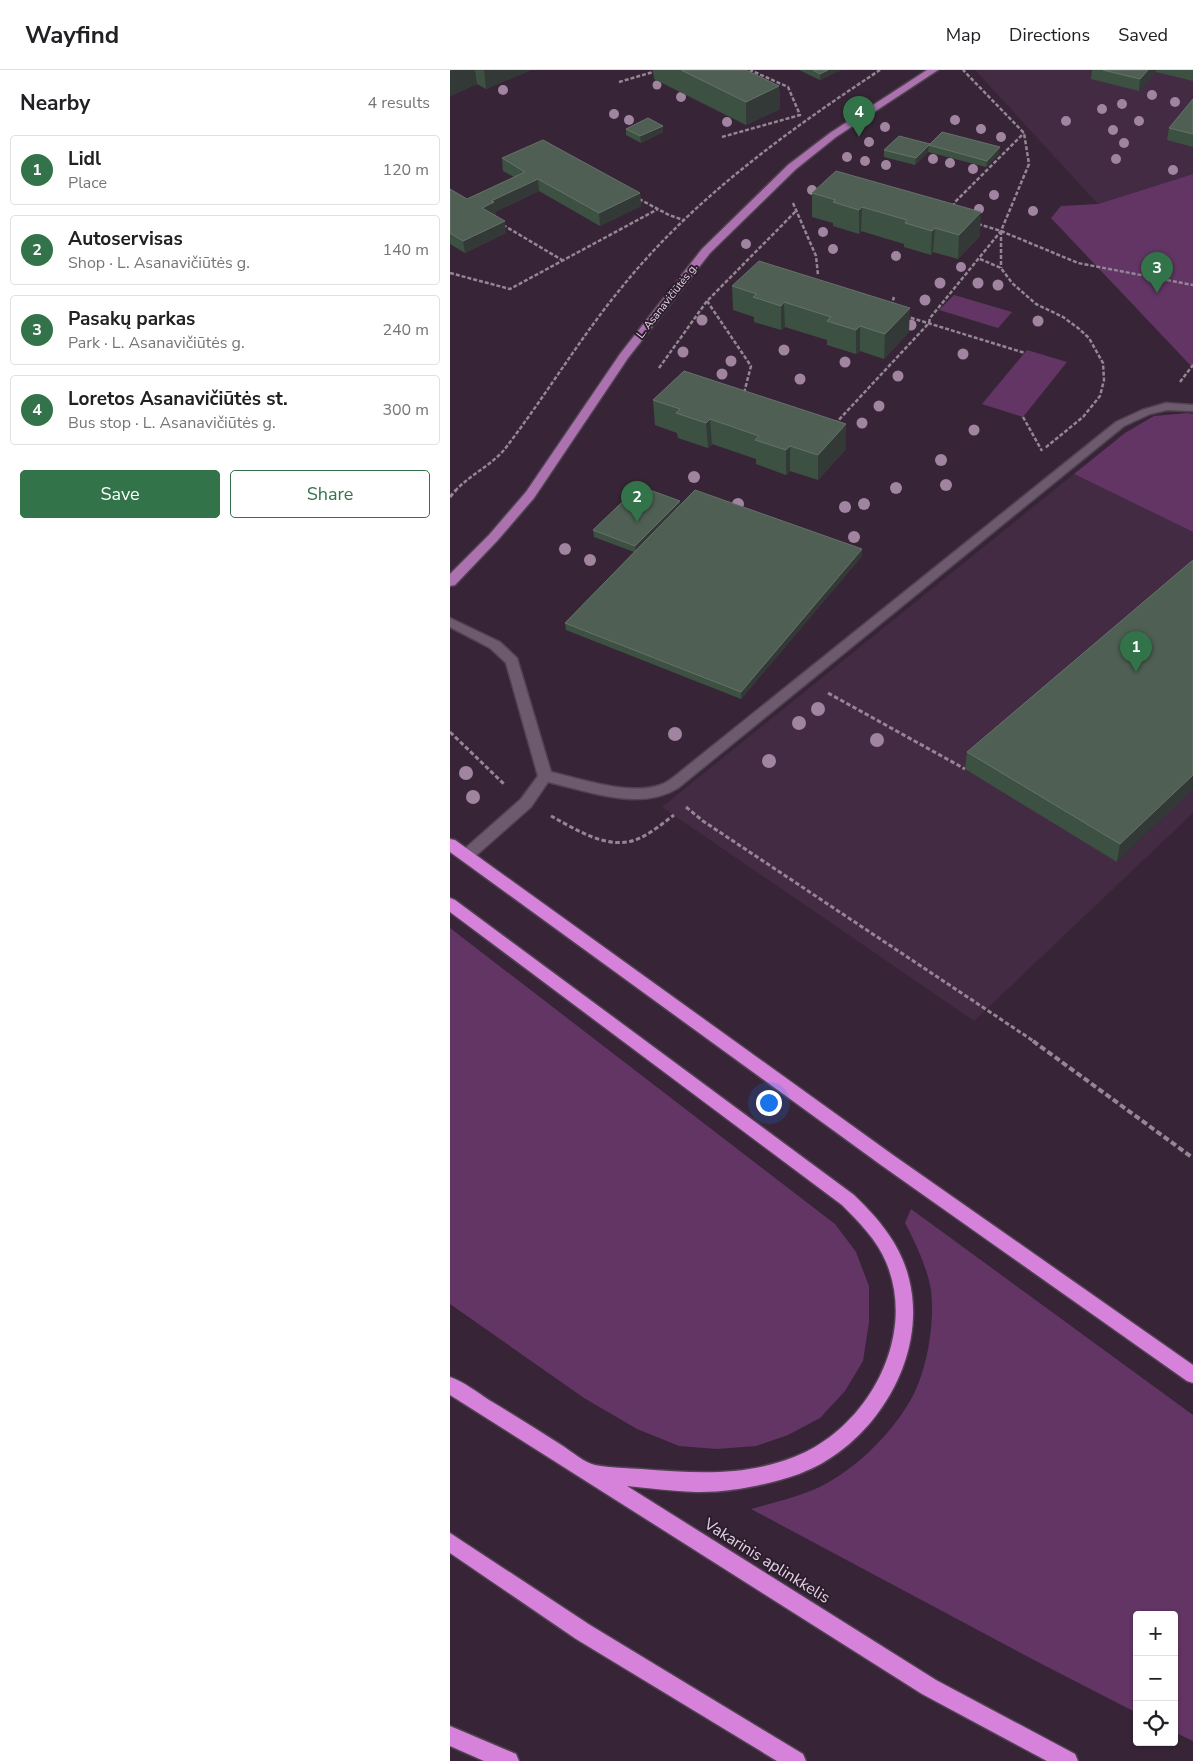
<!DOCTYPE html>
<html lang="en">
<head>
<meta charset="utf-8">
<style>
	body { margin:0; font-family:"Nunito Sans",sans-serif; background:#f6f6f6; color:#202124 }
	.controls { position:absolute; right:15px; bottom:15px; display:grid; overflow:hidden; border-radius:5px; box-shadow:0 1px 4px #0004 }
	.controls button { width:45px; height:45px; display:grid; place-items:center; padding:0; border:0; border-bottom:1px solid #e0e0e0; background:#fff; color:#202124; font:25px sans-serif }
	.you { position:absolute; left:318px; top:1032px; width:18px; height:18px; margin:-12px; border:4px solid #fff; border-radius:50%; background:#1a73e8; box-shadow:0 0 0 8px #1a73e833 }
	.badge { display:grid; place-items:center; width:32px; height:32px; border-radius:50%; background:#32734a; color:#fff; font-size:16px; font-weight:700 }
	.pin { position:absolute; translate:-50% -41px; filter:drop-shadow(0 1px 2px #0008) }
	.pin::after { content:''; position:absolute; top:26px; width:18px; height:15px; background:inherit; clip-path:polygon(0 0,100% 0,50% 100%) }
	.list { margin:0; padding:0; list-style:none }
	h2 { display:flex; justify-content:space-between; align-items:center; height:65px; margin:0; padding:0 20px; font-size:21px }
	h2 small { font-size:16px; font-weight:400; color:#757577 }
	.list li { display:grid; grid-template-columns:32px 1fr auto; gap:15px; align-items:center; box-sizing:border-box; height:70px; margin:0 10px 10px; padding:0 10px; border:1px solid #e0e0e0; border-radius:5px }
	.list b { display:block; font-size:19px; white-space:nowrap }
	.list p { margin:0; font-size:16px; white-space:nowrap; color:#757577 }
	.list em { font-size:16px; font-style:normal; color:#757577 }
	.actions { display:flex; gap:10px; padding:15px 20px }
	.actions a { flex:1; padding:11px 0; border:1px solid #32734a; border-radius:5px; text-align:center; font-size:18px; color:#32734a }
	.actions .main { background:#32734a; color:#fff }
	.icon { flex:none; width:28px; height:28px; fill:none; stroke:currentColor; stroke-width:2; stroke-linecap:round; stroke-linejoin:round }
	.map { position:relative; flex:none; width:743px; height:1691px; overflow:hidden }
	header { display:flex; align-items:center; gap:30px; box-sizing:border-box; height:70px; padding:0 25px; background:#fff; border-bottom:1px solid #e0e0e0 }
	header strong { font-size:24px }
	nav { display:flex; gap:28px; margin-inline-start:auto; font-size:18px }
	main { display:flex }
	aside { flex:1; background:#fff }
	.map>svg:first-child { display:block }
	.built { fill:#422b43 }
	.green { fill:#623564 }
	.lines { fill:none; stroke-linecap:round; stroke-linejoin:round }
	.minor-casing { stroke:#504251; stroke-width:3 }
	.major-casing { stroke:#504251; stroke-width:3 }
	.highway-casing { stroke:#504251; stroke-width:3 }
	.path-far2 { stroke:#948694; stroke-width:2.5; stroke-dasharray:4 2; stroke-linecap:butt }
	.path-far1 { stroke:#948694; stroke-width:3; stroke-dasharray:4.5 2.5; stroke-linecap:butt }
	.path { stroke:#948694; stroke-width:4; stroke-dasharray:6 3; stroke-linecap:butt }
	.minor { fill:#6e5a6e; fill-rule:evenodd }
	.major { fill:#ac72af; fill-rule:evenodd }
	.highway { fill:#d682db; fill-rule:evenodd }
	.tree { fill:#a084a0 }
	.wall { fill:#3d5142 }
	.shaded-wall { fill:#333936 }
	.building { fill:#4f5f53; stroke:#667269 }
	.labels { text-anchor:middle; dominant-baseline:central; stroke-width:4; stroke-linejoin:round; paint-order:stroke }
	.far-street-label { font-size:11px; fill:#e0d5e1; stroke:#2d1c2d }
	.near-street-label { font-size:16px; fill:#e0d5e1; stroke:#2d1c2d }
</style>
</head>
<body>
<header>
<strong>Wayfind</strong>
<nav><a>Map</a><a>Directions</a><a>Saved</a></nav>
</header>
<main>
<aside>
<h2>Nearby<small>4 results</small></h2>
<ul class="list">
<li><span class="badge">1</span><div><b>Lidl</b><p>Place</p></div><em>120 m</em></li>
<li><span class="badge">2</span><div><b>Autoservisas</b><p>Shop · L. Asanavičiūtės g.</p></div><em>140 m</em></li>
<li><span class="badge">3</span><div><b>Pasakų parkas</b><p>Park · L. Asanavičiūtės g.</p></div><em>240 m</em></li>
<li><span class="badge">4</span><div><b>Loretos Asanavičiūtės st.</b><p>Bus stop · L. Asanavičiūtės g.</p></div><em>300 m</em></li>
</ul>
<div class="actions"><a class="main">Save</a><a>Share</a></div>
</aside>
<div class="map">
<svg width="743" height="1691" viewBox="0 0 743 1691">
	<rect width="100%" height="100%" fill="#372537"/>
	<g class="built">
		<path d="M525,0H743V104L648,134Z"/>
		<path d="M624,404L743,462V743L524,951L212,737Z"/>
	</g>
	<g class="green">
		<path d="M743,104V298L601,148L611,136L648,134Z"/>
		<path d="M504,225L562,242L548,258L489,240Z"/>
		<path d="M577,280L617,292L573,347L532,334Z"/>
		<path d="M737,343L743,344V462L624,404L675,363L704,346Z"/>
		<path d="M0,858L385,1154L406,1182L419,1216V1252L413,1291L395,1321L370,1348L338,1365L306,1376L267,1379L229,1376L187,1359L134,1328L0,1234Z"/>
		<path d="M461,1139L743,1345V1671L724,1662V1545H687V1643L584,1590L301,1439C322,1433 344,1428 363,1420C401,1404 440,1366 460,1331C477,1302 485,1254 481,1220C477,1197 466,1174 455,1153Z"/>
	</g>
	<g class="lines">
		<g class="minor-casing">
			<path id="minor" d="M716,333L743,335V341L717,340L700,344L674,356L228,718C190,742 138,721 98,712L81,737L21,790L16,791L11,790L9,786L11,782L71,729L88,706L56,593L40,578L0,557V548L50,572L67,588L101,702C131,709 181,726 210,715C217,713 224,707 230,702L666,352L692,340Z"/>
		</g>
		<g class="major-casing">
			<path id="major" d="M477,0H488L386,67L346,99L260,183L178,288L84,428L47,471L5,515L0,516V504L39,465L76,422L170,284L252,179L338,95L380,63Z"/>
		</g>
		<g class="highway-casing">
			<g id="highway">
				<path d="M0,769L5,770L443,1085L743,1295V1313L737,1311L431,1095L0,782Z"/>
				<path d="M0,828L5,830L404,1125C429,1149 451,1175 459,1209C479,1288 423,1377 349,1404C317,1415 279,1423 245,1422C222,1421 199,1418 177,1416L486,1610L625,1684L628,1691H597L472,1624L0,1325V1307C14,1312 27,1322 39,1330C64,1345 88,1360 113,1376C122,1382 135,1393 145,1395C160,1398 176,1398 191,1399C244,1403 293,1407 344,1387C417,1359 468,1267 436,1192C427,1170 409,1152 392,1135L0,842Z"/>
				<path d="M0,1463L140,1555L353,1684L356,1691H327L126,1569L0,1483Z"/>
				<path d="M0,1656L66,1684L69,1691H34L0,1676Z"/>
			</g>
		</g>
		<g class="path-far2">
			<path d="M169,12L210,0"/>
			<path d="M272,67L350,45L338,17L300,0"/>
			<path d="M189,129L219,145L233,150"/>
			<path d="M343,133L366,186L368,205"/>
			<path d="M503,137L505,132L574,63"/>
			<path d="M528,154L551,161L628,193L743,215"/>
			<path d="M53,155L112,190"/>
			<path d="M551,161V198"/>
			<path d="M530,189L551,198L562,213L586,234L613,247L628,258L639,268L653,293L654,310L650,326L633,347L595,378"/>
			<path d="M0,203L60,219L208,139"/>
			<path d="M257,231L301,296L294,323"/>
			<path d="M441,236L444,227"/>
			<path d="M455,246L575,283"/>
			<path d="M209,298L257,231L347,140"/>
			<path d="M730,312L743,295"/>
			<path d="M573,347L592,381"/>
			<path d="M385,354L479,253L480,248L551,161L579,94L574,63L513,0"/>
			<path d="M5,421C20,405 40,396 54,380C95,327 129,269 172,217C243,129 336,62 430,0"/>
		</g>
		<g class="path-far1">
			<path d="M0,427L6,420"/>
			<path d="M378,623L515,699"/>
			<path d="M0,662L55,715"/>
			<path d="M236,737L253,751L585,972"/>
			<path d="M101,746C125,759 157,780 185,770C199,765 212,754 224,745"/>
		</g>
		<path class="path" d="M583,971L743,1088"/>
		<use href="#minor" class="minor"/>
		<use href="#major" class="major"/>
		<use href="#highway" class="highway"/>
	</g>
	<g class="tree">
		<circle cx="207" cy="15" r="4.5"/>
		<circle cx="53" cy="20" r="5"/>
		<circle cx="702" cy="25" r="5"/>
		<circle cx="231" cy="27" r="5"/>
		<circle cx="725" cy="32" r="5"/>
		<circle cx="672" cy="34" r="5"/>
		<circle cx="652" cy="39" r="5"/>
		<circle cx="164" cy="44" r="5"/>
		<circle cx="179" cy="50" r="5"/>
		<circle cx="505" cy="50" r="5"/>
		<circle cx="616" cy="51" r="5"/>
		<circle cx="689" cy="51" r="5"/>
		<circle cx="277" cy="52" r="5"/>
		<circle cx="435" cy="57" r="5"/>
		<circle cx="531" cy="59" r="5"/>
		<circle cx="663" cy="60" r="5"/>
		<circle cx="551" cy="67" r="5"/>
		<circle cx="419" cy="72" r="5"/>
		<circle cx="674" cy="73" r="5"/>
		<circle cx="397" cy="87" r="5"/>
		<circle cx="483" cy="89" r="5"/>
		<circle cx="666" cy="89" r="5"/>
		<circle cx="415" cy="91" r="5"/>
		<circle cx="500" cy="93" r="5"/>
		<circle cx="436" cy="95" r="5"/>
		<circle cx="523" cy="99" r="5"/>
		<circle cx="723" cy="100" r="5"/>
		<circle cx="362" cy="120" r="5"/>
		<circle cx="544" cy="125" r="5"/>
		<circle cx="529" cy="139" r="5"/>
		<circle cx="583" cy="141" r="5"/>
		<circle cx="373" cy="162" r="5"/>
		<circle cx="296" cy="174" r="5"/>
		<circle cx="383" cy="179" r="5"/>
		<circle cx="446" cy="186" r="5"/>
		<circle cx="511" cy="197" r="5"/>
		<circle cx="490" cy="213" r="5.5"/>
		<circle cx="528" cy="213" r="5.5"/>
		<circle cx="548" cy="215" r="5.5"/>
		<circle cx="475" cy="230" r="5.5"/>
		<circle cx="252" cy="250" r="5.5"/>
		<circle cx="588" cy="251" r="5.5"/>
		<circle cx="461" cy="255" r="5.5"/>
		<circle cx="334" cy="280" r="5.5"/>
		<circle cx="233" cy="282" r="5.5"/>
		<circle cx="513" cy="284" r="5.5"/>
		<circle cx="281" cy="291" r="5.5"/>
		<circle cx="395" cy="292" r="5.5"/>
		<circle cx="272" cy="304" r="5.5"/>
		<circle cx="448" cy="306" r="5.5"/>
		<circle cx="350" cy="309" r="5.5"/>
		<circle cx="429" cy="336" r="5.5"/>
		<circle cx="412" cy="353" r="5.5"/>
		<circle cx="524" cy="360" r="5.5"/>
		<circle cx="491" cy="390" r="6"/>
		<circle cx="244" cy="407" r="6"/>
		<circle cx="496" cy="415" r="6"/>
		<circle cx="446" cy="418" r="6"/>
		<circle cx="288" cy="434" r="6"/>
		<circle cx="414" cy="434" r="6"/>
		<circle cx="395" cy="437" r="6"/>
		<circle cx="404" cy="467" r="6"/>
		<circle cx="115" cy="479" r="6"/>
		<circle cx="140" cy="490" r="6"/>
		<circle cx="368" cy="639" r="7"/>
		<circle cx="349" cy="653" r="7"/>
		<circle cx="225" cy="664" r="7"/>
		<circle cx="427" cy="670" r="7"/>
		<circle cx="319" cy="691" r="7"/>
		<circle cx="16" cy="703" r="7"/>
		<circle cx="23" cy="727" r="7"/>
	</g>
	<g class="wall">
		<path d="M0,0H81L36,19L27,14L0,26Z"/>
		<path d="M203,0H296L329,16L330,39L296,55L204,9Z"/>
		<path d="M349,0H391L370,10Z"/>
		<path d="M642,0H743V11L706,2L689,21L641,9Z"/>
		<path d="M743,29V77L717,70L719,58Z"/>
		<path d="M213,56V62L191,73L176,65V59Z"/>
		<path d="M480,74L549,84L536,97L478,82L465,95L434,87V80Z"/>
		<path d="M52,88L190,123L191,136L150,156L89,121L45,142L46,145H45L56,163L15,183L0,174V119L17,129L64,107L53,101Z"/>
		<path d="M362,123L530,166L508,189L483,182L481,185L454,177V174L411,161L409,164L383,156V153L362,147Z"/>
		<path d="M282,216L459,262L434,289L410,281L406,284L377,275V270L335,257L331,260L304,252V247L283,240Z"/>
		<path d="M203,330L396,379L368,410L340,401L336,405L306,394V389L262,374L258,378L228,368L227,363L205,355Z"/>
		<path d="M230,431V435L412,479V486L291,629L116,560L115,553L184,482L144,467L143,460Z"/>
		<path d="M743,490L667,792L515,699L517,682Z"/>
	</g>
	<g class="shaded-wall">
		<path d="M3,0H25L27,14L0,26V1Z"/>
		<path d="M34,0H81L36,19Z"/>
		<path d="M378,0H391L370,10V4Z"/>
		<path d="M698,0H706V2L689,21L690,9Z"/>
		<path d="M329,16L330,39L296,55V32Z"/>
		<path d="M213,56V62L191,73L190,66Z"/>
		<path d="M480,74L479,75L478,82L465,95L466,88Z"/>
		<path d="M550,77L549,84L536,97L537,91Z"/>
		<path d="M88,109L89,121L45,142L46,145L34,150L32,138L41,131Z"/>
		<path d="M190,123L191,136L150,156L149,143Z"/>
		<path d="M412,137L411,161L409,164V140Z"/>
		<path d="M531,142L530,166L508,189L509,165Z"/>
		<path d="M55,151L56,163L15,183L13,171Z"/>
		<path d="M485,158L483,182L481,185L482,161Z"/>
		<path d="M334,232L335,257L331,260V236Z"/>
		<path d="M460,238L459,262L434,289L435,264Z"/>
		<path d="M410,256V281L406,284V260Z"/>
		<path d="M260,349L262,374L258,378L256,353Z"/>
		<path d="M396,354V379L368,410V385Z"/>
		<path d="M340,376V401L336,405V380Z"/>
		<path d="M230,431L231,438L186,483L185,476Z"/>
		<path d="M412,479V486L291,629V622Z"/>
		<path d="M743,705V719L667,792L670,774Z"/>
	</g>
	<g class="building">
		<path d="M231,0H296L329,16L296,32Z"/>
		<path d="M363,0H378L370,4Z"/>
		<path d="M653,0H698L690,9Z"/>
		<path d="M743,29V64L719,58Z"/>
		<path d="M198,48L213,56L190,66L176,59Z"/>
		<path d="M492,62L550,77L537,91L479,75Z"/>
		<path d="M449,66L480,74L466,88L434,80Z"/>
		<path d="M93,70L190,123L149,143L88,109L41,131L44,132L32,138L55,151L13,171L0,163V119L17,129L75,102L52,88Z"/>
		<path d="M386,101L531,142L509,165L485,158L482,161L455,153L457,150L412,137L409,140L383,132L386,130L362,123Z"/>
		<path d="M309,191L460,238L435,264L410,256L406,260L377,251L381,247L334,232L331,236L303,227L307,224L282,216Z"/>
		<path d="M234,301L396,354L368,385L340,376L336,380L305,370L309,366L260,349L256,353L226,343L230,339L203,330Z"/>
		<path d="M189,416L230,431L185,476L143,460Z"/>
		<path d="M245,420L412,479L291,622L115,553Z"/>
		<path d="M743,490V705L670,774L517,682Z"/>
	</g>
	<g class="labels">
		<g class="far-street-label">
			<text transform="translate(217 231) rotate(-52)">L. Asanavičiūtės g.</text>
		</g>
		<g class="near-street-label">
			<text transform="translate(317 1491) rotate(32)">Vakarinis aplinkkelis</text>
		</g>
	</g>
</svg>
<div class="controls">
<button>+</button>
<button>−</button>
<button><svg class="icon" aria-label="locate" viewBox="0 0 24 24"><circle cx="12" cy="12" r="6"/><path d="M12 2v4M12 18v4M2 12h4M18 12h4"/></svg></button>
</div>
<div class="you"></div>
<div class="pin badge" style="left:686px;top:602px">1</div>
<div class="pin badge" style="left:187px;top:452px">2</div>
<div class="pin badge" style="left:707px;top:223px">3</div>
<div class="pin badge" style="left:409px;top:67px">4</div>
</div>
</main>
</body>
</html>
